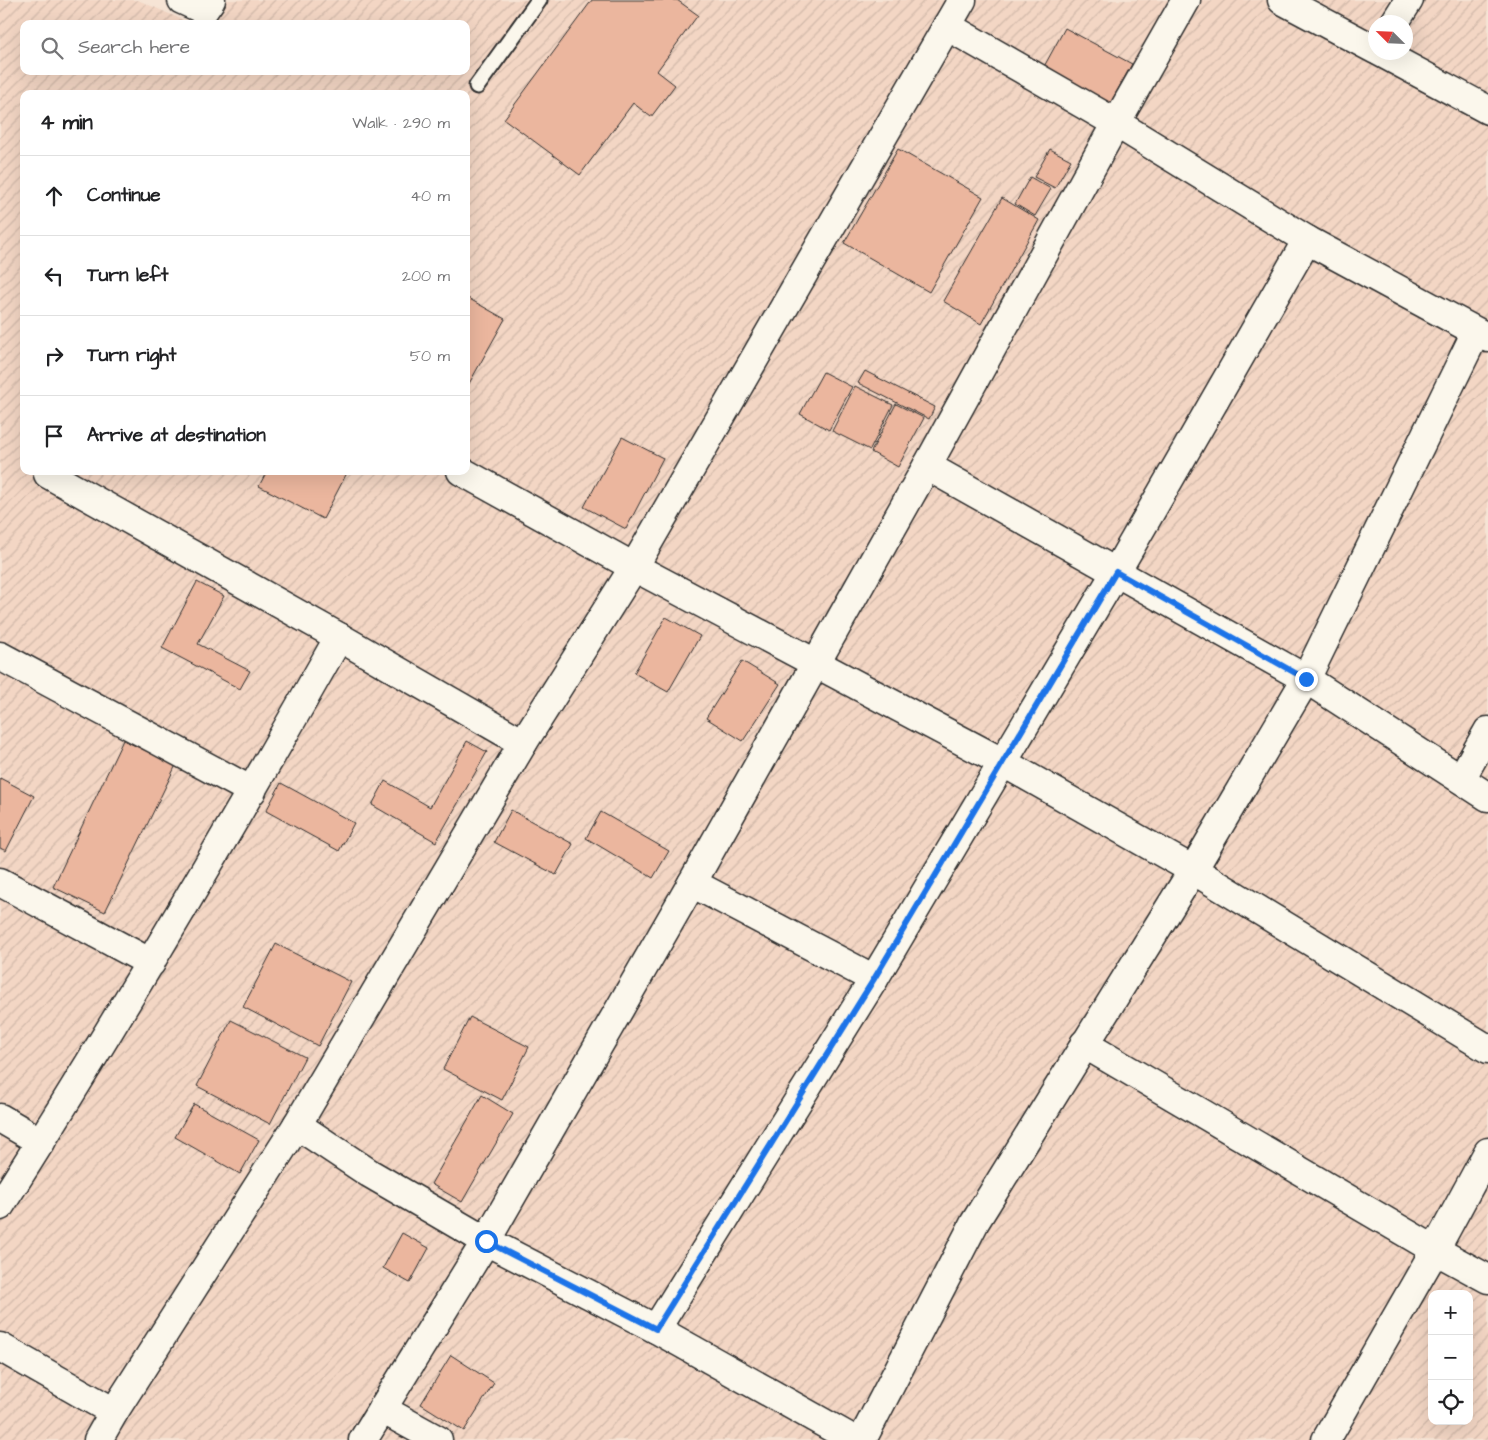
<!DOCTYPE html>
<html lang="en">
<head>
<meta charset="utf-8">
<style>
	body { margin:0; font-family:"Architects Daughter",sans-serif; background:#f6f6f6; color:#202124 }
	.controls { position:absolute; right:15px; bottom:15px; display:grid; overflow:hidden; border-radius:10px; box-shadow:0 5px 20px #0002 }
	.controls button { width:45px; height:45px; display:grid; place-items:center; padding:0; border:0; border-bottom:1px solid #e0e0e0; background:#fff; color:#202124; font:25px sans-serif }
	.compass { position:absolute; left:1368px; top:15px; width:45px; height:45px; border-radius:50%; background:#fff; box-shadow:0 5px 20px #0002; rotate:294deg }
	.stop { position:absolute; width:15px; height:15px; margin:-11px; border:4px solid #1a73e8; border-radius:50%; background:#fff }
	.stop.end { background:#1a73e8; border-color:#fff; box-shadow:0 1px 5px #0008 }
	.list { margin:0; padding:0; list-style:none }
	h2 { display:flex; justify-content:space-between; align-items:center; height:65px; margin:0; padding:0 20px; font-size:21px }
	h2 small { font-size:16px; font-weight:400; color:#757577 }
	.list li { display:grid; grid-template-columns:32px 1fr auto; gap:15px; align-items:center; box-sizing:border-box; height:80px; padding:0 20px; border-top:1px solid #e0e0e0 }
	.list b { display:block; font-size:19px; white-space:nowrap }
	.list em { font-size:16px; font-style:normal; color:#757577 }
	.icon { flex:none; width:28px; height:28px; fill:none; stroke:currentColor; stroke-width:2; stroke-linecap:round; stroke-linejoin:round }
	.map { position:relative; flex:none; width:1488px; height:1440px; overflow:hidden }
	.search { position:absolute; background:#fff; box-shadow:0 5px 20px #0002; left:20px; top:20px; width:450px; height:55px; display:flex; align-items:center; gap:12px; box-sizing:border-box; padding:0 18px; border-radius:10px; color:#757577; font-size:19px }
	.panel { position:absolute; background:#fff; box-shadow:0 5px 20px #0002; left:20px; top:90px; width:450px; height:385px; border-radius:10px }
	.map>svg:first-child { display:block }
	.industrial { fill:url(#industrial-furrows); fill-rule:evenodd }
	.building { fill:#ebb69e; stroke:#2b2b2b }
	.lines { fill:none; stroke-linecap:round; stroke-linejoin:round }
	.lane-casing { stroke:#2b2b2b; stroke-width:19 }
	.street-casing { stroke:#2b2b2b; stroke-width:31 }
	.lane { stroke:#fbf7ec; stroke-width:15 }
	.street { stroke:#fbf7ec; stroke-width:28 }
	.route { stroke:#1a73e8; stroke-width:6 }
</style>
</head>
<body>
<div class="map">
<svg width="1488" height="1440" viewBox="0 0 1488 1440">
	<defs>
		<pattern id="industrial-furrows" width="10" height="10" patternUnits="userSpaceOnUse" patternTransform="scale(1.25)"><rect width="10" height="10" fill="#f3d6c4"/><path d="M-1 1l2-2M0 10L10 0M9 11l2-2" fill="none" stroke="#d0b8a9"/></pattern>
	</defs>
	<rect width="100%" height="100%" fill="#f6e4d5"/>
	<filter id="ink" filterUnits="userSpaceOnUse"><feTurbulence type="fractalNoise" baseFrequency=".02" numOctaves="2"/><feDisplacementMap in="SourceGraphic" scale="10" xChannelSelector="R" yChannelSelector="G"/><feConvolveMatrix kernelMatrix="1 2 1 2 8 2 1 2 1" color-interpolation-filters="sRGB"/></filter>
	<g filter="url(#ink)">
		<path class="industrial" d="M0,0H138L192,24H24V71H466V24H209L226,0H1488V1440H0ZM1376,22H1406V52H1376ZM24,94H466V471H24ZM1432,1294H1469V1421H1432Z"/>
		<g class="building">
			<path d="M592,0H677L698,15L657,71L675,85L651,117L633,103L580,175L504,119Z"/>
			<path d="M1065,28L1132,64L1107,109L1041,72Z"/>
			<path d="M898,149L983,197L929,292L844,243Z"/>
			<path d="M1050,149L1071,160L1055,188L1034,177Z"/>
			<path d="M1030,177L1051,189L1035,216L1015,204Z"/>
			<path d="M1002,198L1039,220L981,324L943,301Z"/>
			<path d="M466,297L505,319L466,389Z"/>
			<path d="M865,371L935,407L929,419L858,383Z"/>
			<path d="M823,372L852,387L829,430L800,414Z"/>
			<path d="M855,386L893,405L870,450L832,431Z"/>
			<path d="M896,404L924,418L898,467L871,452Z"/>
			<path d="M622,437L663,458L626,529L584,507Z"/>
			<path d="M267,471H348L323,519L259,486Z"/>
			<path d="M197,582L224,596L198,644L250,671L240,689L162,648Z"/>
			<path d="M666,617L700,636L668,692L634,673Z"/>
			<path d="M742,661L780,684L743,741L706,718Z"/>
			<path d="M123,740L176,765L105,912L53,887Z"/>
			<path d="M467,741L487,752L436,842L372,805L385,781L430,807Z"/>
			<path d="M0,778L34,796L6,851L0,848Z"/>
			<path d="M281,783L354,823L339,851L266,811Z"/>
			<path d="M511,810L573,844L556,875L494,842Z"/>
			<path d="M601,812L669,851L653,878L586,838Z"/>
			<path d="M276,944L351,982L318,1046L243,1007Z"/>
			<path d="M470,1017L529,1047L502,1100L443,1069Z"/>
			<path d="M231,1020L305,1057L270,1124L197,1086Z"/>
			<path d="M482,1095L513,1114L462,1202L431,1184Z"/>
			<path d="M194,1104L259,1140L240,1174L175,1137Z"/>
			<path d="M402,1233L429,1248L410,1283L383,1268Z"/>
			<path d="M451,1355L494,1383L464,1431L421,1404Z"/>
		</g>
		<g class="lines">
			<g class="lane-casing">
				<path id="lane" d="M477,86L539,0"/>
			</g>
			<g class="street-casing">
				<g id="street">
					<path d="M182,0L204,10L211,0"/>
					<path d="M1282,0L1376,50"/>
					<path d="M1395,22L1409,0"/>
					<path d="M947,26L1116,123L1307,240L1488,338"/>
					<path d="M1380,52L1488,110"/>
					<path d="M927,466L1306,679L1488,797"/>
					<path d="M461,471L634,567L1002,762L1193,870L1488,1049"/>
					<path d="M48,474L339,637L523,743"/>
					<path d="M0,656L252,791"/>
					<path d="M1461,779L1488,731"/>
					<path d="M0,882L151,963"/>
					<path d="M692,883L874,979"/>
					<path d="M1084,1044L1435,1250L1488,1279"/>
					<path d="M0,1118L41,1142"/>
					<path d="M0,1206C119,1020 230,830 339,637"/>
					<path d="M656,1329L874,979L1116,572L1307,240"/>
					<path d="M0,1347L114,1412"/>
					<path d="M382,1409L438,1440"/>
					<path d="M98,1440L114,1412L297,1125"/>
					<path d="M363,1440L486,1241L692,883L927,466L1116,123L1186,0"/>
					<path d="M854,1440L656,1329L486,1241L369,1173L297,1125L523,743L634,567L962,0"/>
					<path d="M862,1440L975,1222L1193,870L1306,679L1476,332"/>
					<path d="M1326,1440L1435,1250L1488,1152"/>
				</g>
			</g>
			<use href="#lane" class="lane"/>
			<use href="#street" class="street"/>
		</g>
	</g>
	<g class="lines" filter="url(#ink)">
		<path class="route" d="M486,1241L656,1329L874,979L1116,572L1306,679"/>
	</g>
</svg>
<div class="controls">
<button>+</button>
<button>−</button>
<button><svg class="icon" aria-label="locate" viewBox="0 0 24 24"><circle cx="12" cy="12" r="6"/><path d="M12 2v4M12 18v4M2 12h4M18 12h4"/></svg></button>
</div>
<svg class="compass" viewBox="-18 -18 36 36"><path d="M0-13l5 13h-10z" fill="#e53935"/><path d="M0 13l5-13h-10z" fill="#757577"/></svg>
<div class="stop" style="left:486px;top:1241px"></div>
<div class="stop end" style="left:1306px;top:679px"></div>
<div class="search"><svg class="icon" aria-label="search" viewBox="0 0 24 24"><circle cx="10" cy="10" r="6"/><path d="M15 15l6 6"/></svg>Search here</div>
<section class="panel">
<h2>4 min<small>Walk · 290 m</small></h2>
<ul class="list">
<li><svg class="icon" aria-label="ahead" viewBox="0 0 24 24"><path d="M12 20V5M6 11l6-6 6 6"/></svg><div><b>Continue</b></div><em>40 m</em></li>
<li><svg class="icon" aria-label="left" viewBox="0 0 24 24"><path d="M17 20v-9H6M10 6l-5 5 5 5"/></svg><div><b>Turn left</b></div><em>200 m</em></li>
<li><svg class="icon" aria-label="right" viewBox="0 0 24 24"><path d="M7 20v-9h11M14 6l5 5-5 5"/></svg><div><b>Turn right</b></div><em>50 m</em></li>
<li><svg class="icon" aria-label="arrive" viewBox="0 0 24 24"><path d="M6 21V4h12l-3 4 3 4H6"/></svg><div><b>Arrive at destination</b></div></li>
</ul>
</section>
</div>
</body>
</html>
